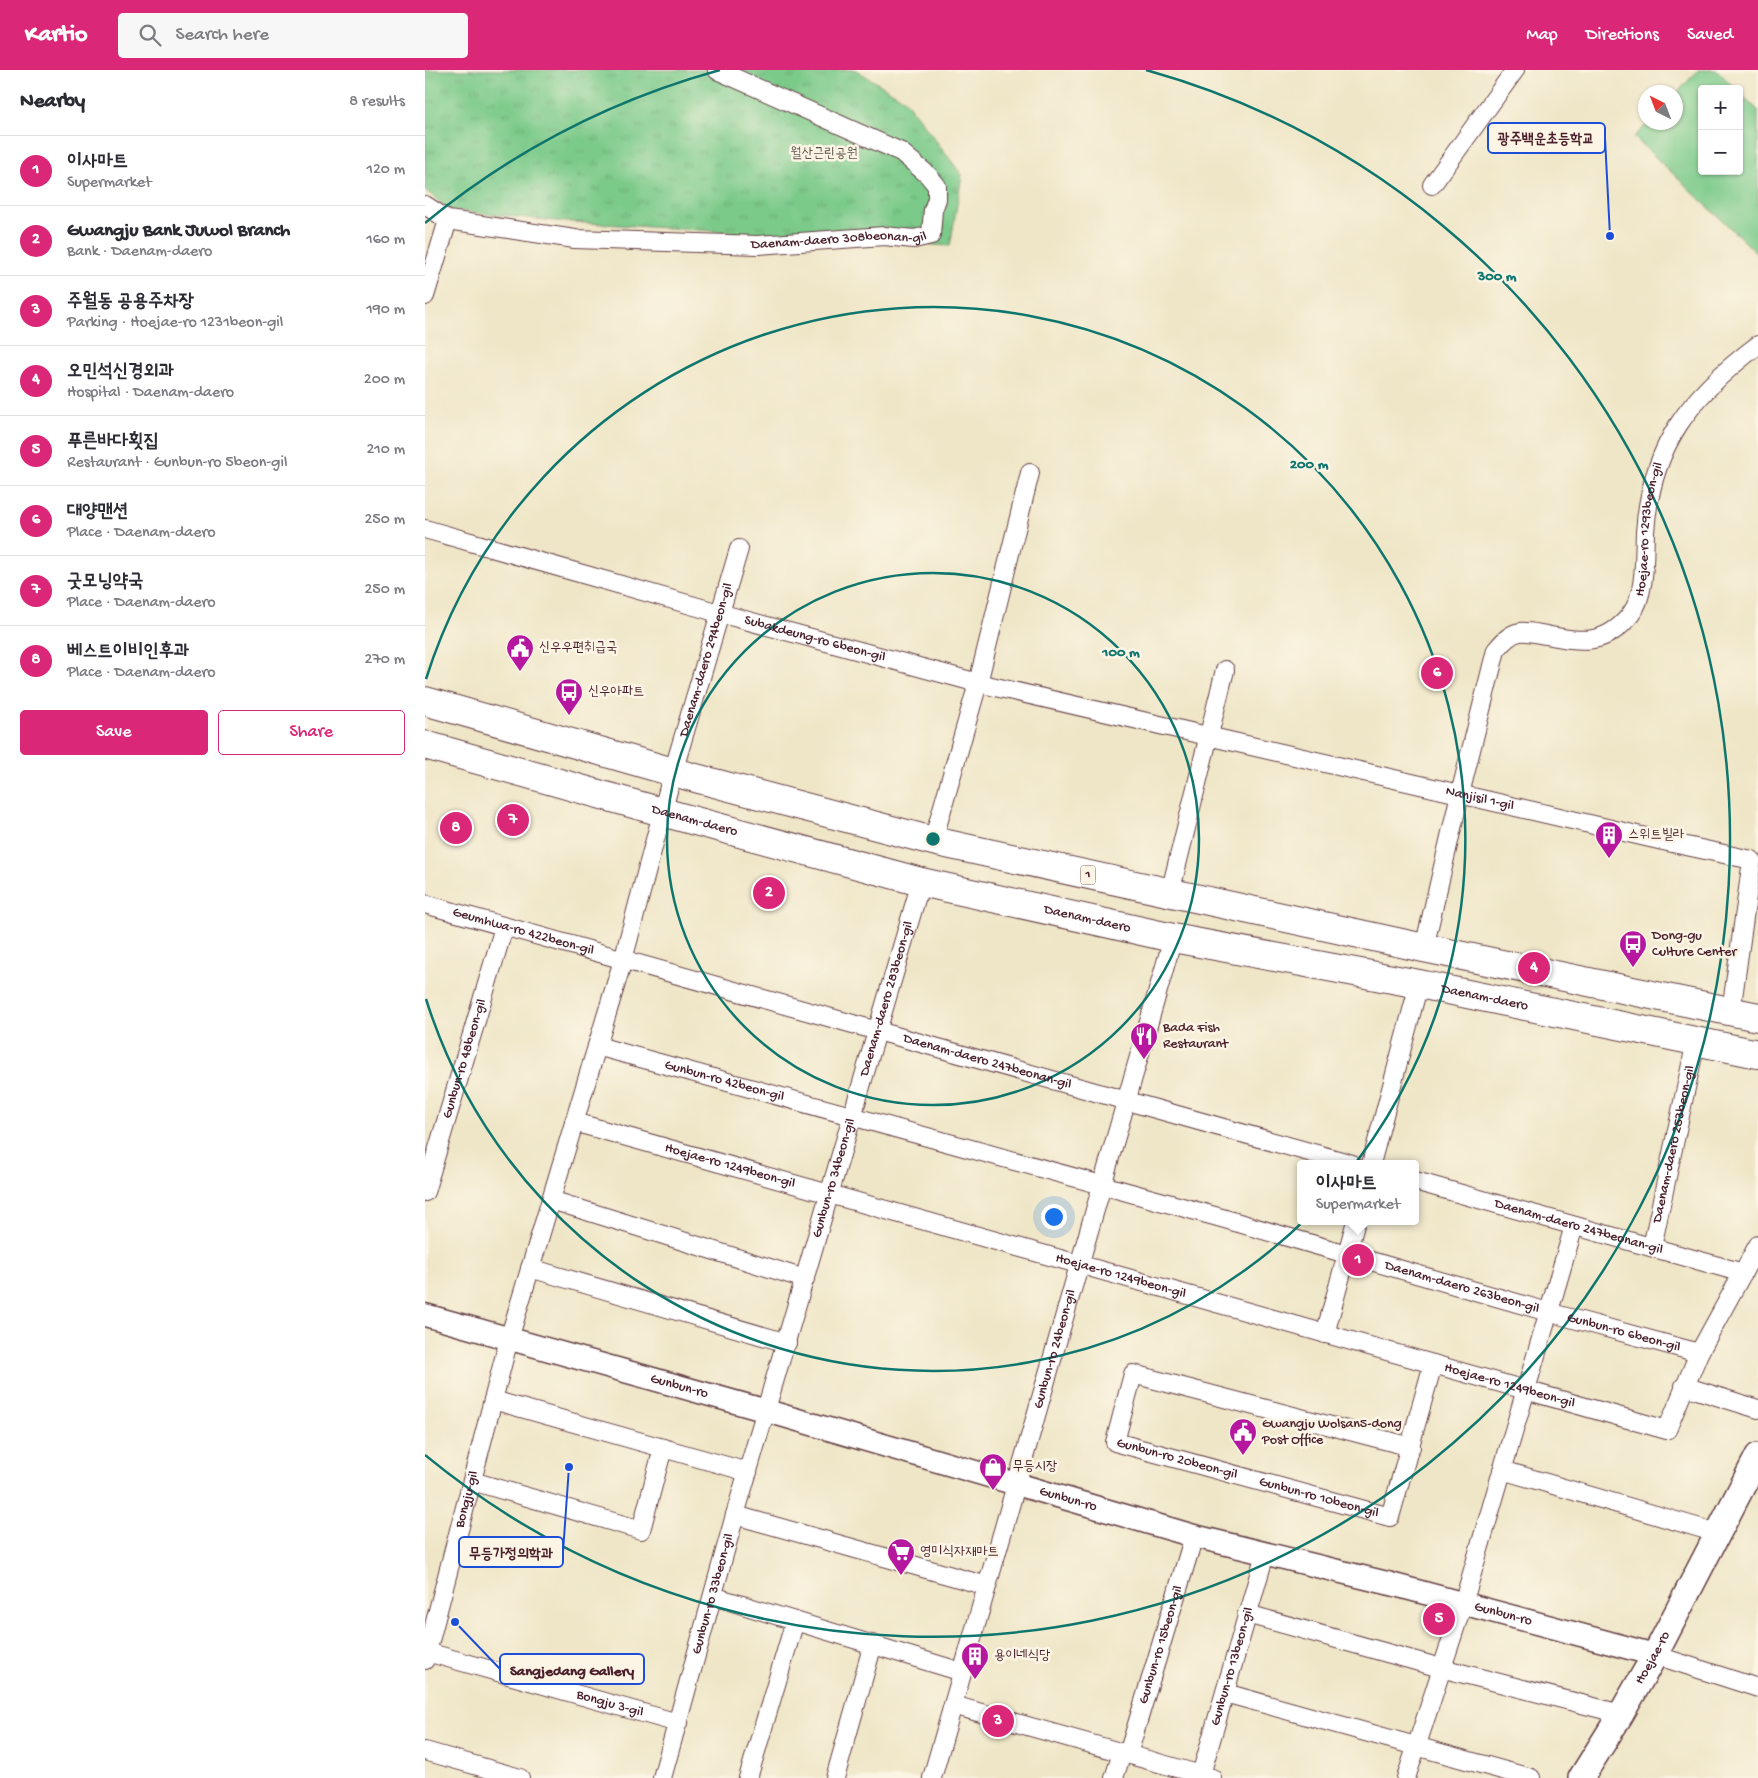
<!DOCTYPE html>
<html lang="en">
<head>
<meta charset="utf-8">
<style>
	body { margin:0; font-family:"Gochi Hand","Poor Story",sans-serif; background:#f7f7f7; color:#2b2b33 }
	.controls { position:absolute; right:15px; top:15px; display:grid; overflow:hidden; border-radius:5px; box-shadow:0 1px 4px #0004 }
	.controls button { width:45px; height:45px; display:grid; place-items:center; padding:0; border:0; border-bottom:1px solid #e1e1e2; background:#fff; color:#2b2b33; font:25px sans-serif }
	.compass { position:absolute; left:1213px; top:15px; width:45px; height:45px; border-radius:50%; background:#fff; box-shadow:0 1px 4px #0004; rotate:318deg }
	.you { position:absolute; left:628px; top:1146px; width:18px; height:18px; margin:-12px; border:4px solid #fff; border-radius:50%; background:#1a73e8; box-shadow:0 0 0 8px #1a73e833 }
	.badge { display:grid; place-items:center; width:32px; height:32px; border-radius:50%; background:#db2777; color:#fff; font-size:16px; font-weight:700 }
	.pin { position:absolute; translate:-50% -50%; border:2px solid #fff; box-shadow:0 1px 5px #0006 }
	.popup { position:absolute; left:872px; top:1090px; width:122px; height:65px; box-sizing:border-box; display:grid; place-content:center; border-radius:5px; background:#fff; filter:drop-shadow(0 1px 4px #0005); font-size:16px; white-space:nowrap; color:#7c7c81 }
	.popup b { font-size:19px; color:#2b2b33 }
	.popup::after { content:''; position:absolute; left:50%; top:100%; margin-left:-10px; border:10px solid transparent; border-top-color:#fff }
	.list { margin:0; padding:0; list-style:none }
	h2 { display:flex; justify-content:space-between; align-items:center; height:65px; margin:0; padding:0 20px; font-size:21px }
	h2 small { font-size:16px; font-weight:400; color:#7c7c81 }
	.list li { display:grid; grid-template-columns:32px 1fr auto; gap:15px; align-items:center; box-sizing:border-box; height:70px; padding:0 20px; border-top:1px solid #e1e1e2 }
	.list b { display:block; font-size:19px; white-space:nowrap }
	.list p { margin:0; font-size:16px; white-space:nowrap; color:#7c7c81 }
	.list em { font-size:16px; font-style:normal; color:#7c7c81 }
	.actions { display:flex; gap:10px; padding:15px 20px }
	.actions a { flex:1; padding:11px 0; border:1px solid #db2777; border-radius:5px; text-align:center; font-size:18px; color:#db2777 }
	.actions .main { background:#db2777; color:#fff }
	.icon { flex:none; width:28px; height:28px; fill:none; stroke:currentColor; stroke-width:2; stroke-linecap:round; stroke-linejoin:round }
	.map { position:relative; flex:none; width:1333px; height:1708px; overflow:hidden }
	header { display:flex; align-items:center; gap:30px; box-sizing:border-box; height:70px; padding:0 25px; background:#db2777; color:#fff }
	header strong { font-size:24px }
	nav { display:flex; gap:28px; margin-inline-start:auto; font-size:18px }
	.search { width:350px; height:45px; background:#f7f7f7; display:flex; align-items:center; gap:12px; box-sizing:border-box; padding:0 18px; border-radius:5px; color:#7c7c81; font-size:19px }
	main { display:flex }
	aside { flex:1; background:#fff }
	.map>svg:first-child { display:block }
	.grass { fill:url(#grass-tufts); stroke:#63745a }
	.pitch { fill:#7cca8a; stroke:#63745a }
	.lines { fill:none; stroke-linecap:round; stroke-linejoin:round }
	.minor-casing { stroke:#633d42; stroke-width:20 }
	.tertiary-casing { stroke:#633d42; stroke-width:25 }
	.secondary-casing { stroke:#633d42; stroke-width:28 }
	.primary-casing { stroke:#633d42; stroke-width:30 }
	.minor { stroke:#fff; stroke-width:18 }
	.tertiary { stroke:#fff; stroke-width:22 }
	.secondary { stroke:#fff; stroke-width:25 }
	.primary { stroke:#fff; stroke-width:28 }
	.ring { fill:none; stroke:#0f766e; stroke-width:2.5 }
	.labels { text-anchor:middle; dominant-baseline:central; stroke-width:5; stroke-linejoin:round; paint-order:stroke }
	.shield { fill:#fcf5e5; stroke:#7f5f63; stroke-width:1 }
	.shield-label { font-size:12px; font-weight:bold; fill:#4a1f2b }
	.park-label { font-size:14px; fill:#595248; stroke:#fcf5e5 }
	.street-label { font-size:14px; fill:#4a1f2b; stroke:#fcf5e5 }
	.poi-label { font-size:14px; fill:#4a1f2b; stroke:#fcf5e5; text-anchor:start }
	.centre { fill:#0f766e; stroke:#fcf5e5; stroke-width:2.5 }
	.ring-label { font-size:15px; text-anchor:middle; font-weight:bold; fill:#0f766e; stroke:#fcf5e5; stroke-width:5; stroke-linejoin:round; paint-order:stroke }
	.leader { fill:none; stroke:#1d4ed8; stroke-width:2 }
	.callout-dot { fill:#1d4ed8; stroke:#fcf5e5; stroke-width:2 }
	.callout { fill:#fcf5e5; stroke:#1d4ed8; stroke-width:2 }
	.callout-label { font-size:15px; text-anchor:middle; font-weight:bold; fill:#4a1f2b }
</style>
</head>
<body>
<header>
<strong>Kartio</strong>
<div class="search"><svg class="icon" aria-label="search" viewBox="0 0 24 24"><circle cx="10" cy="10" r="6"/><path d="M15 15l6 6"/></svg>Search here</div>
<nav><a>Map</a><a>Directions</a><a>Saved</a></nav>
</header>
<main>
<aside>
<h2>Nearby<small>8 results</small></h2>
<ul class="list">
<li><span class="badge">1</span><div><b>이사마트</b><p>Supermarket</p></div><em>120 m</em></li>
<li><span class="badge">2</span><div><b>Gwangju Bank Juwol Branch</b><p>Bank · Daenam-daero</p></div><em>160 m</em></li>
<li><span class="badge">3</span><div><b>주월동 공용주차장</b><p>Parking · Hoejae-ro 1231beon-gil</p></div><em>190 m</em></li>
<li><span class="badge">4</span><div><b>오민석신경외과</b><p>Hospital · Daenam-daero</p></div><em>200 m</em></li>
<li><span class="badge">5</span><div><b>푸른바다횟집</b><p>Restaurant · Gunbun-ro 5beon-gil</p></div><em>210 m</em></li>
<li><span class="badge">6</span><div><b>대양맨션</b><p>Place · Daenam-daero</p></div><em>250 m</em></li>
<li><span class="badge">7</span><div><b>굿모닝약국</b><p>Place · Daenam-daero</p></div><em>250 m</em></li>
<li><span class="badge">8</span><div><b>베스트이비인후과</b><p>Place · Daenam-daero</p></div><em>270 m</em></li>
</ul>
<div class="actions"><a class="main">Save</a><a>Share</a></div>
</aside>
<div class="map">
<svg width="1333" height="1708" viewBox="0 0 1333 1708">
	<defs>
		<pattern id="grass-tufts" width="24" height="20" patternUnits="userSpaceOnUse" patternTransform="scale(1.25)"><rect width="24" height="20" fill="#7cca8a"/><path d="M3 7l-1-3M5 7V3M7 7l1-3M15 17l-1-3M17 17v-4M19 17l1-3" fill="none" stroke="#6dad77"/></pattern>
	</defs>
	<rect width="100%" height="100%" fill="#fcf5e5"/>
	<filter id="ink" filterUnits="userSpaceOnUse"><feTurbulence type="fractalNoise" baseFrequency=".02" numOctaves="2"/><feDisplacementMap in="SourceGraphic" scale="10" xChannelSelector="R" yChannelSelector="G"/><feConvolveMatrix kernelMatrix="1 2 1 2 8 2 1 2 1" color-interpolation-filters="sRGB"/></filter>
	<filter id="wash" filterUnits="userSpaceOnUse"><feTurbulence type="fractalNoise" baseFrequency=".0096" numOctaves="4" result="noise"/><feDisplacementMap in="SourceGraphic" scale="20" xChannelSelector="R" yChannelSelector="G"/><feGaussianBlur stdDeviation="1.12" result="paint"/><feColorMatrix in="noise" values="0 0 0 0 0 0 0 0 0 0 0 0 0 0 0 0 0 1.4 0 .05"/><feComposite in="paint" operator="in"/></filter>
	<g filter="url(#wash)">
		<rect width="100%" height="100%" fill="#efe6c7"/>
		<path class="grass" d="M0,0H431L480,30L537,105L525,176L131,151L25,140L0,120Z"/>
		<path class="pitch" d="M1273,0H1292L1311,19H1277V101H1314V22L1333,40V184L1209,67L1223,53L1250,52L1251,24Z"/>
	</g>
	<g filter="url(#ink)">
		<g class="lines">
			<g class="minor-casing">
				<g id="minor">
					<path d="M1007,115L1090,0"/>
					<path id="s1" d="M0,135L23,150L150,169L333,175L459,166L489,169L506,165L508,140L512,129V116L503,105L476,82L292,0"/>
					<path d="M0,226L23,150"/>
					<path id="s2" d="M0,459L294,543L553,613L1238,771L1327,790L1306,942"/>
					<path d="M508,771L553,613L605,403"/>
					<path d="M745,823L800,600"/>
					<path id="s3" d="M0,834L927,1094"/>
					<path id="s4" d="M999,878L1035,724L1071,580C1078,572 1084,564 1095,562C1104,561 1113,564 1121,565C1157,572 1181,576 1206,544C1221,525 1219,486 1220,462C1226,375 1265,326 1333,275"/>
					<path id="s5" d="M172,976L793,1147L1123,1242L1274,1283"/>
					<path id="s6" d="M149,1052L1242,1360L1274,1283L1333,1175"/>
					<path d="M946,1094L994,914"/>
					<path id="s7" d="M990,1111L1318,1203"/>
					<path id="s8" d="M0,1122L79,857"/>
					<path d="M126,1130L380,1209"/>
					<path id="s9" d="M1227,1177L1271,971"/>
					<path d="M105,1198L362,1273"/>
					<path d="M900,1264L931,1151"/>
					<path d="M1259,1316L1333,1339"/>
					<path d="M68,1330L323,1402"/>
					<path id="s10" d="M986,1377L708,1304L690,1372L965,1447L1008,1294"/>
					<path d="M1077,1400L1292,1463"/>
					<path d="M47,1411L216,1460L238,1378"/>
					<path d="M310,1445L562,1516"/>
					<path d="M288,1526L537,1602"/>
					<path d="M822,1544L1016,1598L1196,1644"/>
					<path id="s11" d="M2,1582L253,1653"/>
					<path d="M1230,1585L1333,1618"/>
					<path id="s12" d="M0,1590L84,1269L198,890L248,702L314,479"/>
					<path d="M800,1623L1106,1708"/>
					<path d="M528,1635L787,1708"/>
					<path d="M0,1681L95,1708"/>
					<path id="s13" d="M703,1684L769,1466"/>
					<path id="s14" d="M237,1708L310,1445L496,812"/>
					<path d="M323,1708L370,1551"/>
					<path d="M410,1708L448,1574"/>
					<path id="s15" d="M507,1708L748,868"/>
					<path d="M689,1708L697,1683"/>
					<path id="s16" d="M775,1708L840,1484"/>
					<path d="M981,1708L1038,1534L1149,1156"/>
				</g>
			</g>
			<g class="tertiary-casing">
				<g id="tertiary">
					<path id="s17" d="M0,1245L342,1341L769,1466L966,1514L1230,1585"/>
				</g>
			</g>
			<g class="secondary-casing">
				<g id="secondary">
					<path id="s18" d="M1156,1708L1196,1644L1230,1585L1333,1386"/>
				</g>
			</g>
			<g class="primary-casing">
				<g id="primary">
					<path d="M0,631L248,702L508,771L999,878L1333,947"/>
					<path id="s19" d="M0,675L237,742L496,812L748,868L994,914L1333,984"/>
				</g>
			</g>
			<use href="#minor" class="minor"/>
			<use href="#tertiary" class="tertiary"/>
			<use href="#secondary" class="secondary"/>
			<use href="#primary" class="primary"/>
		</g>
	</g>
	<g class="ring">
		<circle cx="508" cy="769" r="266"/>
		<path d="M1 609A532 532 0 1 1 1 929"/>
		<path d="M0 153A798 798 0 0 1 295 0M721 0A798 798 0 1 1 0 1385"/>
	</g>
	<defs>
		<g id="civic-pin" transform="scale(1.4375)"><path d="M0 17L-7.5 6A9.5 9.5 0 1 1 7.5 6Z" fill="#b5179e" stroke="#fcf5e5"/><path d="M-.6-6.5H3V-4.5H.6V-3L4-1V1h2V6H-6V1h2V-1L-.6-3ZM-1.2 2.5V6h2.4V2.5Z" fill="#fff"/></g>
		<g id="bus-pin" transform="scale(1.4375)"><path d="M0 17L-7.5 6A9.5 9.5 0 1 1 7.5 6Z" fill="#b5179e" stroke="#fcf5e5"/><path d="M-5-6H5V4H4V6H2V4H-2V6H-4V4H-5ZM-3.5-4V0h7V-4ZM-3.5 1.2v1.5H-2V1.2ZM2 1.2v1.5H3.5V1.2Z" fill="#fff"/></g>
		<g id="building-pin" transform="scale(1.4375)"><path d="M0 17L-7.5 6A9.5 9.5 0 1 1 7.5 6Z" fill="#b5179e" stroke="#fcf5e5"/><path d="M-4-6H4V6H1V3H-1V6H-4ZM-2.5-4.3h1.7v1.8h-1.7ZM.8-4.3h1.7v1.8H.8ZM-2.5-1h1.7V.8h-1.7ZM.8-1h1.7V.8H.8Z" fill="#fff"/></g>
		<g id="restaurant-pin" transform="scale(1.4375)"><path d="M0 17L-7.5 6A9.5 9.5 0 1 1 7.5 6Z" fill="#b5179e" stroke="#fcf5e5"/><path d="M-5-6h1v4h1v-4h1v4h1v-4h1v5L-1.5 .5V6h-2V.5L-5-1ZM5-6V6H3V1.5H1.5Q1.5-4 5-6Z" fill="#fff"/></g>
		<g id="shop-pin" transform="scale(1.4375)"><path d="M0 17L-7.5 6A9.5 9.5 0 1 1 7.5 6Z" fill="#b5179e" stroke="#fcf5e5"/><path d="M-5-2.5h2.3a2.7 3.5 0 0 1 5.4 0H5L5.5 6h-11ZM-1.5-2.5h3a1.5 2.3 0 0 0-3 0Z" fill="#fff"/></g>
		<g id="supermarket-pin" transform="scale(1.4375)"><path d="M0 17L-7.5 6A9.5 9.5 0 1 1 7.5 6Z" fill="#b5179e" stroke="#fcf5e5"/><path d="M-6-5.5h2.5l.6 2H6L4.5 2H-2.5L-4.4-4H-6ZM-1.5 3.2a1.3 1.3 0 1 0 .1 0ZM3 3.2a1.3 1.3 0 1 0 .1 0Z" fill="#fff"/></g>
	</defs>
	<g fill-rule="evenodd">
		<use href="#civic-pin" x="95" y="578"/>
		<use href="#bus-pin" x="144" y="622"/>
		<use href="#building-pin" x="1184" y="765"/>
		<use href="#bus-pin" x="1208" y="874"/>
		<use href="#restaurant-pin" x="719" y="966"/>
		<use href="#civic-pin" x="818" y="1362"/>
		<use href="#shop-pin" x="568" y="1397"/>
		<use href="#supermarket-pin" x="476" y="1482"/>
		<use href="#building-pin" x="550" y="1586"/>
	</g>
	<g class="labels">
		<rect class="shield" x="655.5" y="795.5" width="15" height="19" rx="4"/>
		<g class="shield-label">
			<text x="663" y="805">1</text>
		</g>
		<g class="park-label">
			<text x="399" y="84">월산근린공원</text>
		</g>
		<g class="street-label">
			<text stroke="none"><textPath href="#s1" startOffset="420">Daenam-daero 308beonan-gil</textPath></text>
			<text stroke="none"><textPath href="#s4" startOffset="545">Hoejae-ro 1293beon-gil</textPath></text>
			<text stroke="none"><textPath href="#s2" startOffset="405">Subakdeung-ro 6beon-gil</textPath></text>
			<text stroke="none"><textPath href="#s12" startOffset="1039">Daenam-daero 294beon-gil</textPath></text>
			<text stroke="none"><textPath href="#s2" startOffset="1089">Nanjisil 1-gil</textPath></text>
			<text stroke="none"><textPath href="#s19" startOffset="280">Daenam-daero</textPath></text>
			<text stroke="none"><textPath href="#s19" startOffset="685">Daenam-daero</textPath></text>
			<text stroke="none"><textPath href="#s3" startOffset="102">Geumhwa-ro 422beon-gil</textPath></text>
			<text stroke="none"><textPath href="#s19" startOffset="1090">Daenam-daero</textPath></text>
			<text stroke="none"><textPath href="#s14" startOffset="811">Daenam-daero 283beon-gil</textPath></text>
			<text stroke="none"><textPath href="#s8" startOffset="139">Gunbun-ro 48beon-gil</textPath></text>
			<text stroke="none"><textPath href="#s3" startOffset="584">Daenam-daero 247beonan-gil</textPath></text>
			<text stroke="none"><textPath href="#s5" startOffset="132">Gunbun-ro 42beon-gil</textPath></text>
			<text stroke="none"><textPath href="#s9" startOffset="105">Daenam-daero 253beon-gil</textPath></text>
			<text stroke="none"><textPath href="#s6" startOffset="162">Hoejae-ro 1249beon-gil</textPath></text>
			<text stroke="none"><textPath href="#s14" startOffset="624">Gunbun-ro 34beon-gil</textPath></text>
			<text stroke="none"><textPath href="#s7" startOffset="170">Daenam-daero 247beonan-gil</textPath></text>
			<text stroke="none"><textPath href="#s6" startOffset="568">Hoejae-ro 1249beon-gil</textPath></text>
			<text stroke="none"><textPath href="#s5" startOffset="898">Daenam-daero 263beon-gil</textPath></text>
			<text stroke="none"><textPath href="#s5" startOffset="1066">Gunbun-ro 6beon-gil</textPath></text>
			<text stroke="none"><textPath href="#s15" startOffset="446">Gunbun-ro 24beon-gil</textPath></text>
			<text stroke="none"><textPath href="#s17" startOffset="264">Gunbun-ro</textPath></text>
			<text stroke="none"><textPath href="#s6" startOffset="972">Hoejae-ro 1249beon-gil</textPath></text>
			<text stroke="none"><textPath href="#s10" startOffset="422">Gunbun-ro 20beon-gil</textPath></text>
			<text stroke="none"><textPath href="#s10" startOffset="569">Gunbun-ro 10beon-gil</textPath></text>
			<text stroke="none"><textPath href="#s12" startOffset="166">Bongju-gil</textPath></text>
			<text stroke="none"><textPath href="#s17" startOffset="669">Gunbun-ro</textPath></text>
			<text stroke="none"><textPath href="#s14" startOffset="191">Gunbun-ro 33beon-gil</textPath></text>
			<text stroke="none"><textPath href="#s17" startOffset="1119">Gunbun-ro</textPath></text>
			<text stroke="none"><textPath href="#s13" startOffset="114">Gunbun-ro 15beon-gil</textPath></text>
			<text stroke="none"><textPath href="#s18" startOffset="140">Hoejae-ro</textPath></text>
			<text stroke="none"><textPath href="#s16" startOffset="116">Gunbun-ro 13beon-gil</textPath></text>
			<text stroke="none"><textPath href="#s11" startOffset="190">Bongju 3-gil</textPath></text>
		</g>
		<g class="poi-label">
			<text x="114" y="578">신우우편취급국</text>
			<text x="163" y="622">신우아파트</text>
			<text x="1203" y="765">스위트빌라</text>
			<text x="1227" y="866">Dong-gu<tspan x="1227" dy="16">Culture Center</tspan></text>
			<text x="738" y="958">Bada Fish<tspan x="738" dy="16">Restaurant</tspan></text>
			<text x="837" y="1354">Gwangju Wolsan5-dong<tspan x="837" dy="16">Post Office</tspan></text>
			<text x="587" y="1397">무등시장</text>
			<text x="495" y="1482">영미식자재마트</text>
			<text x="569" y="1586">용이네식당</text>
		</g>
	</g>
	<circle cx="508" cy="769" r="8" class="centre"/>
	<g class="ring-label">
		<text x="1072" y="210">300 m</text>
		<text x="884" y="398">200 m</text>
		<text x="696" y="586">100 m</text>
	</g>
	<path class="leader" d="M1185 166L1180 68M144 1397L138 1482M30 1552L75 1599"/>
	<g class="callout-dot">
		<circle cx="1185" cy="166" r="5"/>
		<circle cx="144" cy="1397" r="5"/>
		<circle cx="30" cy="1552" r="5"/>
	</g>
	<g class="callout">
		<rect x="1063" y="53" width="117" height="30" rx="5"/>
		<rect x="34" y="1467" width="104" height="30" rx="5"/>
		<rect x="75" y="1584" width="144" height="30" rx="5"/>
	</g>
	<g class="callout-label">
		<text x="1121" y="73">광주백운초등학교</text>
		<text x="86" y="1488">무등가정의학과</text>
		<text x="147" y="1605">Sangjedang Gallery</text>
	</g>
</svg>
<div class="controls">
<button>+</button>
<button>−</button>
</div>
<svg class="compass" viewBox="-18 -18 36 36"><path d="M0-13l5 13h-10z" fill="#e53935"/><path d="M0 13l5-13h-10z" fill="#7c7c81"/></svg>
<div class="you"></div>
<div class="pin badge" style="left:933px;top:1190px">1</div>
<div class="popup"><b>이사마트</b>Supermarket</div>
<div class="pin badge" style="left:344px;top:823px">2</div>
<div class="pin badge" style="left:573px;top:1651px">3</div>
<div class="pin badge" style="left:1109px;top:898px">4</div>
<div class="pin badge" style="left:1014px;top:1549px">5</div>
<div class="pin badge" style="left:1012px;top:603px">6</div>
<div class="pin badge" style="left:88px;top:750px">7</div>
<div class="pin badge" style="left:31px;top:758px">8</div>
</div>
</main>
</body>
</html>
